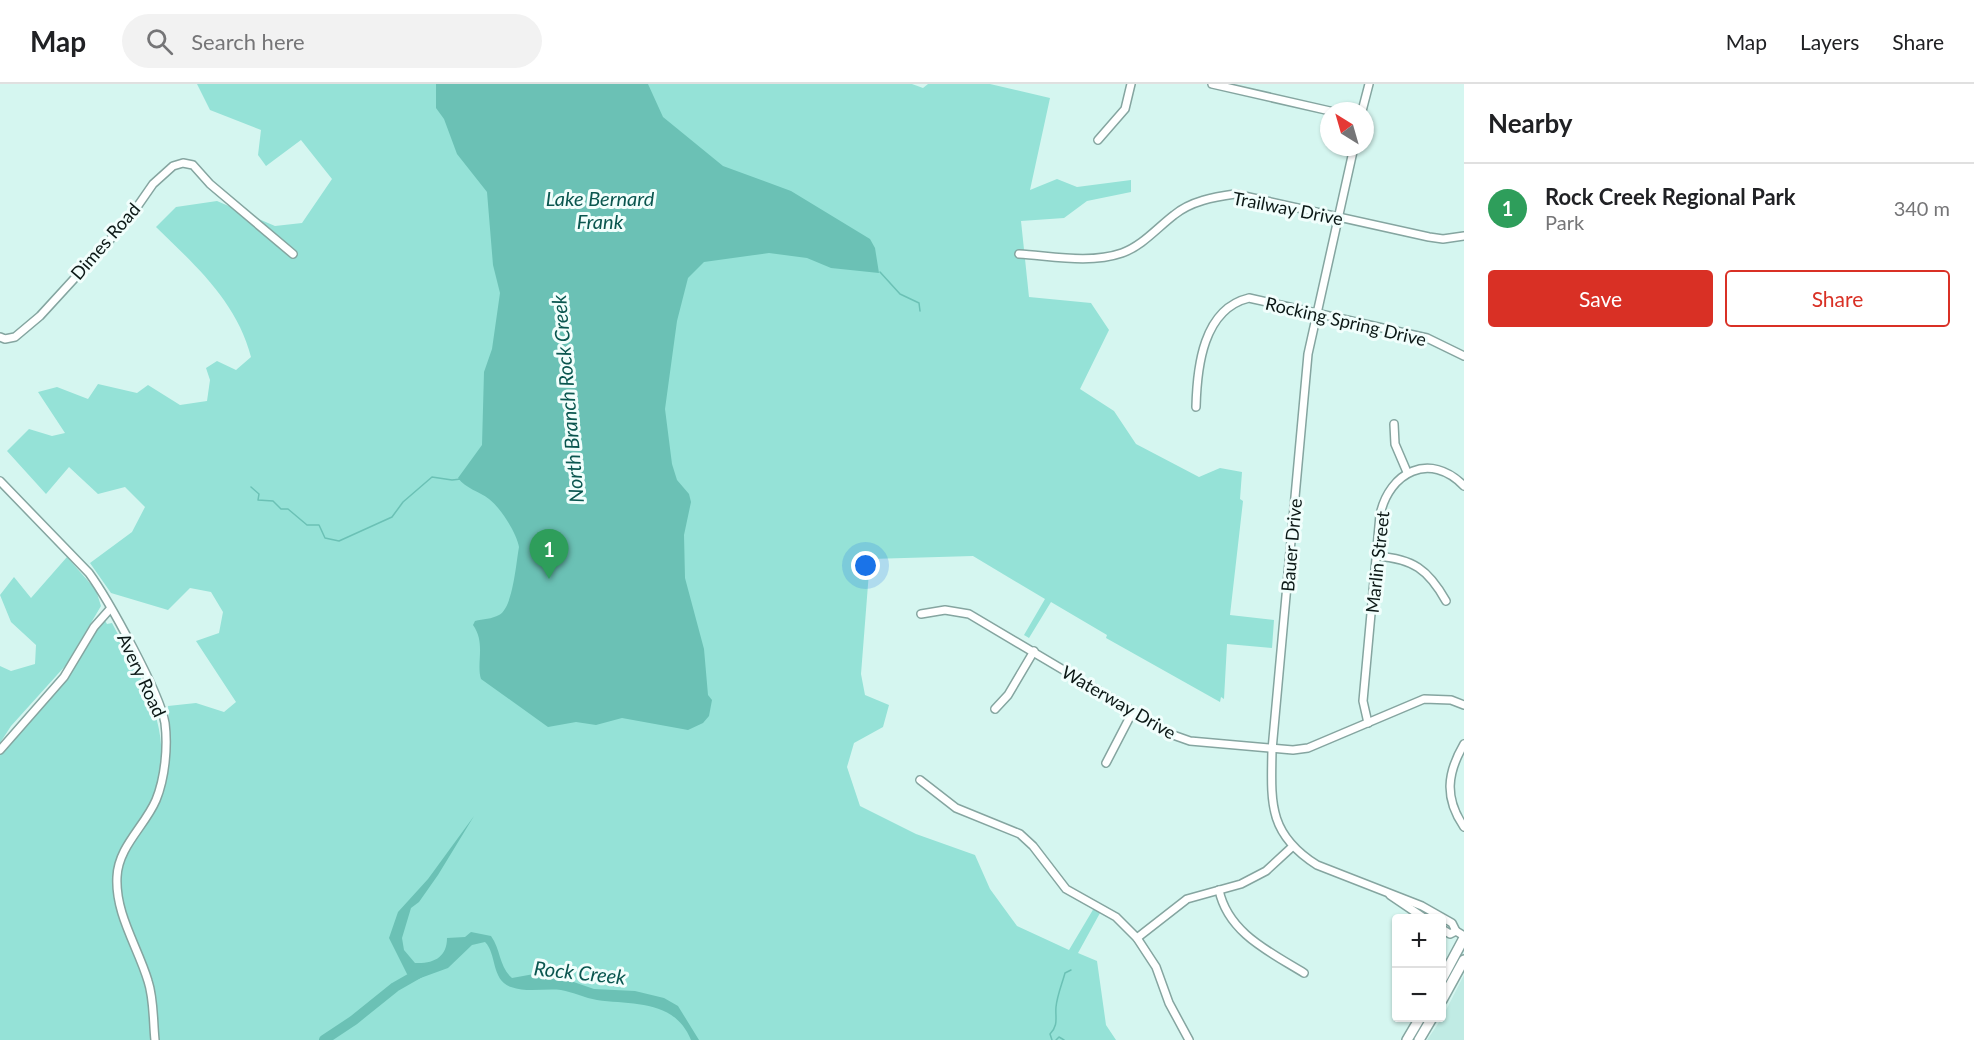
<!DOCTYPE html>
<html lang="en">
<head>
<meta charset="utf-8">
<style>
	body { margin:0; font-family:Lato,sans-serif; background:#f2f2f2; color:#202124 }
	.controls { position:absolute; right:18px; bottom:18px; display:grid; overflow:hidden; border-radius:6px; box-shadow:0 2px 4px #0004 }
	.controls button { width:54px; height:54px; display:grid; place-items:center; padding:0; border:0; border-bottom:2px solid #e0e0e0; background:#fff; color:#202124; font:30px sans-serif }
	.compass { position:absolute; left:1320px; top:18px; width:54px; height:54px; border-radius:50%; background:#fff; box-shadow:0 2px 4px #0004; rotate:323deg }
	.you { position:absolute; left:866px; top:482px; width:21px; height:21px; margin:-15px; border:4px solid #fff; border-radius:50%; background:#1a73e8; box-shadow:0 0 0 9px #1a73e833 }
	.badge { display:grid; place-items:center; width:39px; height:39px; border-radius:50%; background:#d93025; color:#fff; font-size:20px; font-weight:700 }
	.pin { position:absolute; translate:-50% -50px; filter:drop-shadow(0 2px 3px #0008) }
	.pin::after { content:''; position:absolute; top:32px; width:21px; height:18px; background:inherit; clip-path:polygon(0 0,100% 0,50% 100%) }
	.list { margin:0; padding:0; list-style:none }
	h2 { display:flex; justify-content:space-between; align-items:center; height:78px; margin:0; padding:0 24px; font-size:26px }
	h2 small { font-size:20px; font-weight:400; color:#757577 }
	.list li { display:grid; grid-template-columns:39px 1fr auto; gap:18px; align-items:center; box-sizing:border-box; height:90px; padding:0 24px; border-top:2px solid #e0e0e0 }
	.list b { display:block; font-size:22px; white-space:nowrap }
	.list p { margin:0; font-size:20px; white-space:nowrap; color:#757577 }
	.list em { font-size:20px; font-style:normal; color:#757577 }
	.actions { display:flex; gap:12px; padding:18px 24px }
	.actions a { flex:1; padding:14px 0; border:2px solid #d93025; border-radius:6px; text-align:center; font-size:21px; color:#d93025 }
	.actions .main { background:#d93025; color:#fff }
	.icon { flex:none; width:33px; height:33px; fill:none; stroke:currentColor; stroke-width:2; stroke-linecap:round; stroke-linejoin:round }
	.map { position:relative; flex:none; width:1464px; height:956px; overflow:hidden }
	header { display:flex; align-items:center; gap:36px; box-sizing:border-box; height:84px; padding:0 30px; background:#fff; border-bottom:2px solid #e0e0e0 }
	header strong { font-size:28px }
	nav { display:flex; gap:33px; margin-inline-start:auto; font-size:21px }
	.search { width:420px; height:54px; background:#f2f2f2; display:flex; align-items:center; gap:15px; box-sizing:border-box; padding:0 21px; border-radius:33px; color:#757577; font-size:22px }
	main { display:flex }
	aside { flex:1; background:#fff }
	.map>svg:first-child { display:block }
	.built { fill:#c0ebe4 }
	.green { fill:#95e2d7 }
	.water { fill:#6bc1b5 }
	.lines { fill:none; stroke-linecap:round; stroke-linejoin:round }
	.stream { stroke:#6bc1b5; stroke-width:1.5 }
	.river { stroke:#6bc1b5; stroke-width:10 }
	.minor-casing { stroke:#85a5a0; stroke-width:10 }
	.major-casing { stroke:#85a5a0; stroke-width:12 }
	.minor { stroke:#fff; stroke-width:7 }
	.major { stroke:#fff; stroke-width:9 }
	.labels { text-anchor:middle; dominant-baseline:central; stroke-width:6; stroke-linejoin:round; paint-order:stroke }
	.street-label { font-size:18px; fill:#0c1816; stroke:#f1fefc }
	.water-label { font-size:20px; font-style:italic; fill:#0a564f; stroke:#f1fefc }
</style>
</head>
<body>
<header>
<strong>Map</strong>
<div class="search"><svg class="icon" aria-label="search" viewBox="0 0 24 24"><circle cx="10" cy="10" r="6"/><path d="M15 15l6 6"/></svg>Search here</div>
<nav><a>Map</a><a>Layers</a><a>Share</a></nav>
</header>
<main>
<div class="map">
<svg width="1464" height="956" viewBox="0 0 1464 956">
	<rect width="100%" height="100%" fill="#d5f6f0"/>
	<path class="built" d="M1464,891V956H1427L1442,934Z"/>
	<g class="green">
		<path d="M197,0H912L923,4L928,0H990L1050,14L1030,106L1057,95L1077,103L1131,96V108L1087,117L1064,134L1021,137L1029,213L1091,219L1109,246L1080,305L1114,327L1136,360L1199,393L1220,384L1242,388L1240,415L1243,417L1230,531L1274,536L1272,564L1227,560L1224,615L1221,613L1220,618L1106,554L1107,551L1051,518L1029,554L1024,551L1045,515L973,472L870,475L861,590L865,611L889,621L883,643L854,659L847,683L860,722L916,750L975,771L990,805L1017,842L1069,866L1094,824L1100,829L1078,869L1097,877L1106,941L1116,956H157L152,903L123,826L119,810L120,787L125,771L157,718L167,648L170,647L168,622L196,619L224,628L236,618L196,557L219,549L223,528L211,508L190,504L168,526L111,509L90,479L132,448L145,423L125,403L98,410L69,383L46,410L7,367L29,345L52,352L65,349L38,308L57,303L88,315L98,300L137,309L148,301L180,321L207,317L210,296L206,284L217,277L236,286L251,273C237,218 195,181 156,143L176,123L217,117L275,142L302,139L332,95L301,56L266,82L258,71L261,46L210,26Z"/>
		<path d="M67,473L96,506L101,522L66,581L11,642L0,659V582L11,587L35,580L36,561L11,538L0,511L14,493L31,514Z"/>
		<path d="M104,535L107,540L112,539C144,601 184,657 146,727C133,749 115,770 113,797C111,831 135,866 145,897C150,915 149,937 152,956H0V671L39,624Z"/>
	</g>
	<g class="water">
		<path d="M436,0H648L663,33L723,82L791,107L870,155L875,164L879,189L831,184L807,174L769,169L704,178L688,194L677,237L665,325L672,380L677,396L689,410L691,418L684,451L685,494L704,565L708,611L712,616L709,632L703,639L688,646L622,634L596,641L576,638L548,643L481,595C476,579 486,559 473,541L475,537C483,535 492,535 499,531C513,524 516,479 519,463C517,450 501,424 489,415C479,407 466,405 458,394L482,361L484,288L492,265L500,209L493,181L487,108L457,70L444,35L436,24Z"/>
		<path d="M474,732L438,791L419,818L411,824L402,854L404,866L415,879C434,880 447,873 447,854L465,853L471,848L491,852C501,866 499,883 512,894L534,890L562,894L594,905L635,907L664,914L678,922L699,956H691C674,915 633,921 597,916C585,914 573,908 561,906C545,904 528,909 511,903C491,896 497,870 485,858L472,861L448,884L415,896L407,890L389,854L398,828L428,795Z"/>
	</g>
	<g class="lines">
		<g class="stream">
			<path d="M880,188L900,210L919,219L920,227"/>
			<path d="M251,403L259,410L258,416L273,417L281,425H288L307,441H319L325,454L339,457L392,433L403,418L432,393L452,396L461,395"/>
			<path d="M1052,956L1050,950C1059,941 1055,933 1056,923C1057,912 1062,900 1065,889L1071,886"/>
			<path d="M1056,956L1059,953L1064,956"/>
		</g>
		<path class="river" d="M324,956L354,936L395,903L423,887"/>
		<g class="minor-casing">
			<g id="minor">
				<path d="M1212,0L1330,27"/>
				<path d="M1362,27L1369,0"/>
				<path d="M1098,56L1125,25L1131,0"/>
				<path d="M1354,63L1308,270L1272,666C1271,719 1268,750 1317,781L1422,822L1452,839L1456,847L1464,852"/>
				<path d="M1019,170C1052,172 1090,180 1122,169C1142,162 1157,144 1174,131C1191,117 1214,113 1235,110L1429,153L1443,155L1464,152"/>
				<path d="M0,253L5,255L15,253L40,232L128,136L153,100L173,82L183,79L193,81L210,100L293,170"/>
				<path d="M1196,323C1197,283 1203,225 1249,214L1427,254L1464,272"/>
				<path d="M1394,340L1395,360L1407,388"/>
				<path d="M0,397L89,489C108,515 160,609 165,639C168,663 165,694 156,716C145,742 118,763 117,793C115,830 138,863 148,897C154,915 153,937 155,956"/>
				<path d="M1377,472C1413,475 1428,485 1446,517"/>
				<path d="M921,530L945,526L969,530L1173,651L1190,657L1293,666L1308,664L1424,615L1451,616L1464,621"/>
				<path d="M995,625L1008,611L1034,567"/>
				<path d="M1368,639L1363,617L1380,431C1389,388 1430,367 1464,402"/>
				<path d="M1464,660C1447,689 1444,714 1464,743"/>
				<path d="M0,666L64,593L94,543L110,525"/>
				<path d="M1106,679L1133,627"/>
				<path d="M920,696L956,724L1020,750L1033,762L1066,805L1116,833L1137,854L1156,883L1169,919L1189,956"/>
				<path d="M1219,806C1228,849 1270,868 1304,889"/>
				<path d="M1390,811L1424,834"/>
				<path d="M1442,845L1450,850L1456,847"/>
				<path d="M1137,854L1187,815L1241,800L1266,787L1292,763"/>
			</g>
		</g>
		<g class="major-casing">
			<g id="major">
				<path d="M1442,895L1464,854"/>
				<path d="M1442,916L1464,876"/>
				<path d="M1407,956L1420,934"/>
				<path d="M1419,956L1432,934"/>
			</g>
		</g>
		<use href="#minor" class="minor"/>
		<use href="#major" class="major"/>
	</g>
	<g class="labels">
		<g class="street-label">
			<text transform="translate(1288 124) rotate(11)">Trailway Drive</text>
			<text transform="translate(105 157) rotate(-49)">Dimes Road</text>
			<text transform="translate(1346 237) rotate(13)">Rocking Spring Drive</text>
			<text transform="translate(1291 461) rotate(-85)">Bauer Drive</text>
			<text transform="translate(1377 478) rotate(-84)">Marlin Street</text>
			<text transform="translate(142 591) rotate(65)">Avery Road</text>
			<text transform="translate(1119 618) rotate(30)">Waterway Drive</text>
		</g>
		<g class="water-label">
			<text x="600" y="114">Lake Bernard<tspan x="600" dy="23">Frank</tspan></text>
			<text transform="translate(567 315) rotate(-95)">North Branch Rock Creek</text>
			<text transform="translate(580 888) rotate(6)">Rock Creek</text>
		</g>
	</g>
</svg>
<div class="controls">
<button>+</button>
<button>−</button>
</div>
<svg class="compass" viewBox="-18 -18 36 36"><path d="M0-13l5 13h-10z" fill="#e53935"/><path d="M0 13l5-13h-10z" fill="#757577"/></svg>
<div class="you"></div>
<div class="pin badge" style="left:549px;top:495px;background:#2e9e5b">1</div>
</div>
<aside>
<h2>Nearby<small></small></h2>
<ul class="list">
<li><span class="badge" style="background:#2e9e5b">1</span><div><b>Rock Creek Regional Park</b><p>Park</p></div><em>340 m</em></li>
</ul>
<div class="actions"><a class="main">Save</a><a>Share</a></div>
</aside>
</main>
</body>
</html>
